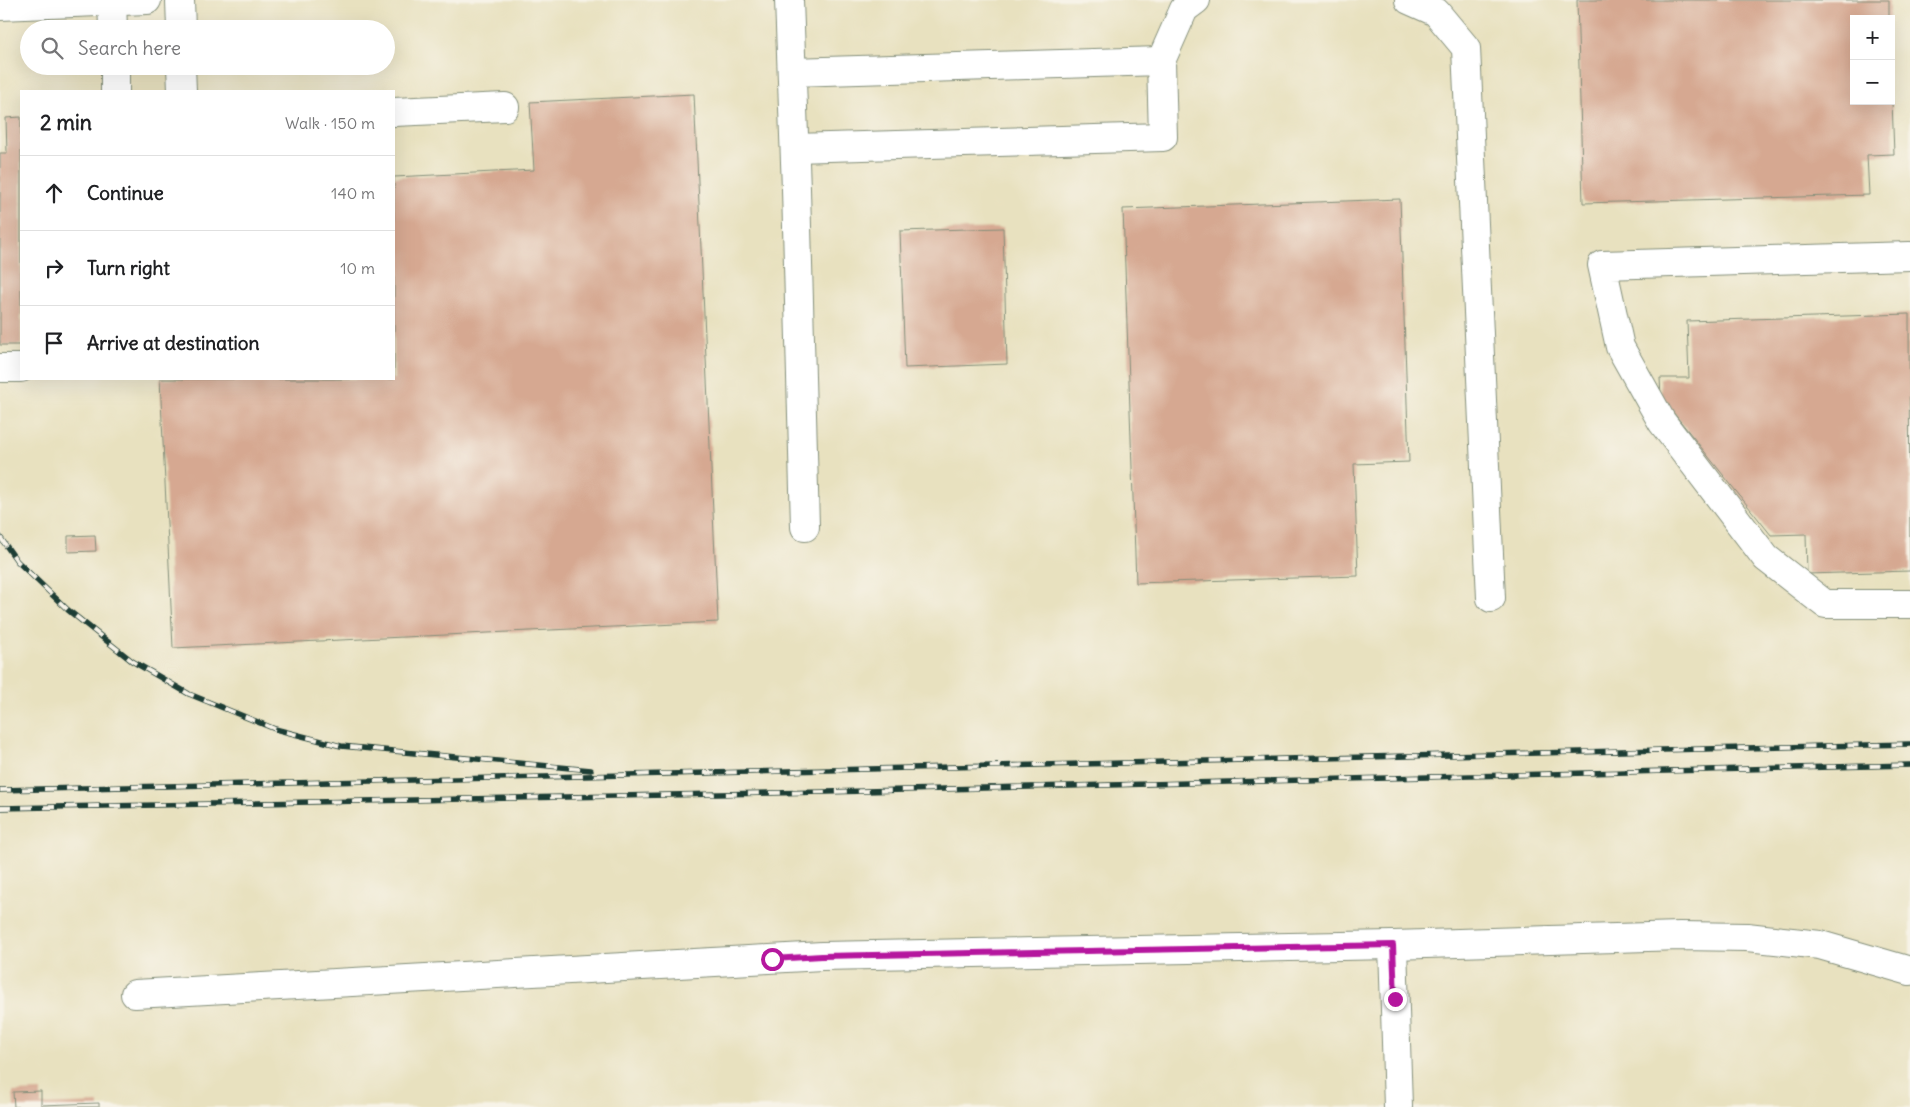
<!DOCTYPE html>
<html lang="en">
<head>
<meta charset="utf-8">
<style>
	body { margin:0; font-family:Delius,sans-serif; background:#f2f2f2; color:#202124 }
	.controls { position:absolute; right:15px; top:15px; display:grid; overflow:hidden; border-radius:0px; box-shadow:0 5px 20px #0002 }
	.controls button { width:45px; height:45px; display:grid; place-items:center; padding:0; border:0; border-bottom:1px solid #e0e0e0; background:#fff; color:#202124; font:25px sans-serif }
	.stop { position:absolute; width:15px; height:15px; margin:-11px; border:4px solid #b5179e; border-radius:50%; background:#fff }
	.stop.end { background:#b5179e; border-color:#fff; box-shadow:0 1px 5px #0008 }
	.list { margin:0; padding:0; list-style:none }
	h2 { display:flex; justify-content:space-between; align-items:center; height:65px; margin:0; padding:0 20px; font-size:21px }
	h2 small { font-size:16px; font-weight:400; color:#757577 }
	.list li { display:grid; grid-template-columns:32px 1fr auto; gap:15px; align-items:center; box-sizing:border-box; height:75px; padding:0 20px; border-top:1px solid #e0e0e0 }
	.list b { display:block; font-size:19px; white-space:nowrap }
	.list em { font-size:16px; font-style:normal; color:#757577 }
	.icon { flex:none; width:28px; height:28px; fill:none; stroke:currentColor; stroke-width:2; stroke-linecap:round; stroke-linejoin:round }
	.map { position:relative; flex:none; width:1910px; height:1107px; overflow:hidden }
	.search { position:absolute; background:#fff; box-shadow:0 5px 20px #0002; left:20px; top:20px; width:375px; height:55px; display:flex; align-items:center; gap:12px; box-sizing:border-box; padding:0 18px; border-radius:28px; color:#757577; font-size:19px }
	.panel { position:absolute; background:#fff; box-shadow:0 5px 20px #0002; left:20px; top:90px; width:375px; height:290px; border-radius:0px }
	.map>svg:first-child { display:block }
	.building { fill:#d6a891 }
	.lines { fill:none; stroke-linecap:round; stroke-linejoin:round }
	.minor-casing { stroke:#848f7a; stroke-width:30 }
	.minor { stroke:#fff; stroke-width:28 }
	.rail-casing { stroke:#1f3d34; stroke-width:5.5 }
	.rail { stroke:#f7f3e8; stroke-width:4; stroke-dasharray:11; stroke-linecap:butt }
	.route { stroke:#b5179e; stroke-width:6 }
</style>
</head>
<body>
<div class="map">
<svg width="1910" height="1107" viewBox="0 0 1910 1107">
	<rect width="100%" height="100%" fill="#f7f3e8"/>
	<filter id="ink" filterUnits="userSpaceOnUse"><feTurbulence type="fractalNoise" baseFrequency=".02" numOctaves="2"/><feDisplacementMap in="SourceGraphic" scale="10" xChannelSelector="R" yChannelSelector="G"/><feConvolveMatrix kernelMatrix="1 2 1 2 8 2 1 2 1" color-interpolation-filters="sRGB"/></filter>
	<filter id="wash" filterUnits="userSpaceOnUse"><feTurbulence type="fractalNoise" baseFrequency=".0096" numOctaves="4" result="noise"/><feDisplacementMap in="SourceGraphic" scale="20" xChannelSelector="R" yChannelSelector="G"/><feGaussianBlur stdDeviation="1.12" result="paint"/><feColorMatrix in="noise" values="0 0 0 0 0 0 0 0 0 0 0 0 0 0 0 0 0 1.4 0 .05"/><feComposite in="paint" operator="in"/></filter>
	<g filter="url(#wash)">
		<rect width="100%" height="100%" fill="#e8e1bf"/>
		<g id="blocks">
			<g class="building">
				<path d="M1577,0H1889V19H1854V101H1892L1894,154L1867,155L1869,195L1583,203Z"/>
				<path d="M694,94L718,622L173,648L160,379H394V177L534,170L530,102Z"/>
				<path d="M21,117V345H0V153H7L6,118Z"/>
				<path d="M1400,199L1409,462L1354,464L1358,576L1136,583L1123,209Z"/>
				<path d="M1003,228L1007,364L905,368L900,231Z"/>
				<path d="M1909,314L1910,571L1807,574L1806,534L1771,535L1661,397L1660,378H1689L1687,321Z"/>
				<path d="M95,535L96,551L68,552V536Z"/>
				<path d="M41,1091V1105L99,1103V1107H14L13,1092Z"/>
			</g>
		</g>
	</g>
	<g filter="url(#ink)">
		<use href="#blocks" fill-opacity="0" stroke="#848f7a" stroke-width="1"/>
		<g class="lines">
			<g class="minor-casing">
				<g id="minor">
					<path d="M180,0L181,29"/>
					<path d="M789,0L796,189L805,527"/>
					<path d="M1409,0L1436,12L1466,48L1491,598"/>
					<path d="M112,1L113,29"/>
					<path d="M0,6L147,0"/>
					<path d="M1161,61L1184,9L1196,0"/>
					<path d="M115,66V91"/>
					<path d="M181,66L182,91"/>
					<path d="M792,72L1161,61L1163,137L795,148"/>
					<path d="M394,112L505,107"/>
					<path d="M1910,256L1602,265L1620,347L1662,422L1766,558L1825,604H1910"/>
					<path d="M0,368H21"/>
					<path d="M1393,945L1398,1107"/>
					<path d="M135,994L822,956L1393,945L1680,936L1747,937L1820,945L1910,971"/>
				</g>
			</g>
			<use href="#minor" class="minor"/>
			<g class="rail-casing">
				<g id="rail">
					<path d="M0,537L17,561L68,610L132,661L189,694L275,729L341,746L591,770"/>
					<path d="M0,790L1910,744"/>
					<path d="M0,808L826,792L1910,765"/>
				</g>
			</g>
			<use href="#rail" class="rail"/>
		</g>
	</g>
	<g class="lines" filter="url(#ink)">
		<path class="route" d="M772,959L822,956L1393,945L1395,999"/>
	</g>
</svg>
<div class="controls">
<button>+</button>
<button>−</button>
</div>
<div class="stop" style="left:772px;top:959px"></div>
<div class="stop end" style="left:1395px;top:999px"></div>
<div class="search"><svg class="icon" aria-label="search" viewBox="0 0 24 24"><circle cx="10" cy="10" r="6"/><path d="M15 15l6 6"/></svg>Search here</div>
<section class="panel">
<h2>2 min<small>Walk · 150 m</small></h2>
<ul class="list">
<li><svg class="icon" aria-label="ahead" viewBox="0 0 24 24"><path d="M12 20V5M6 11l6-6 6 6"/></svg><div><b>Continue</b></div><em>140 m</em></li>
<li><svg class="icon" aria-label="right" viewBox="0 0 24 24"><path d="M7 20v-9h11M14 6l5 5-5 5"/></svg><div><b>Turn right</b></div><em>10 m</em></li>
<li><svg class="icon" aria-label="arrive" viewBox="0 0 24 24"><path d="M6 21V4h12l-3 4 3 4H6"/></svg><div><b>Arrive at destination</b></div></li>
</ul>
</section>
</div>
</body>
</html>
